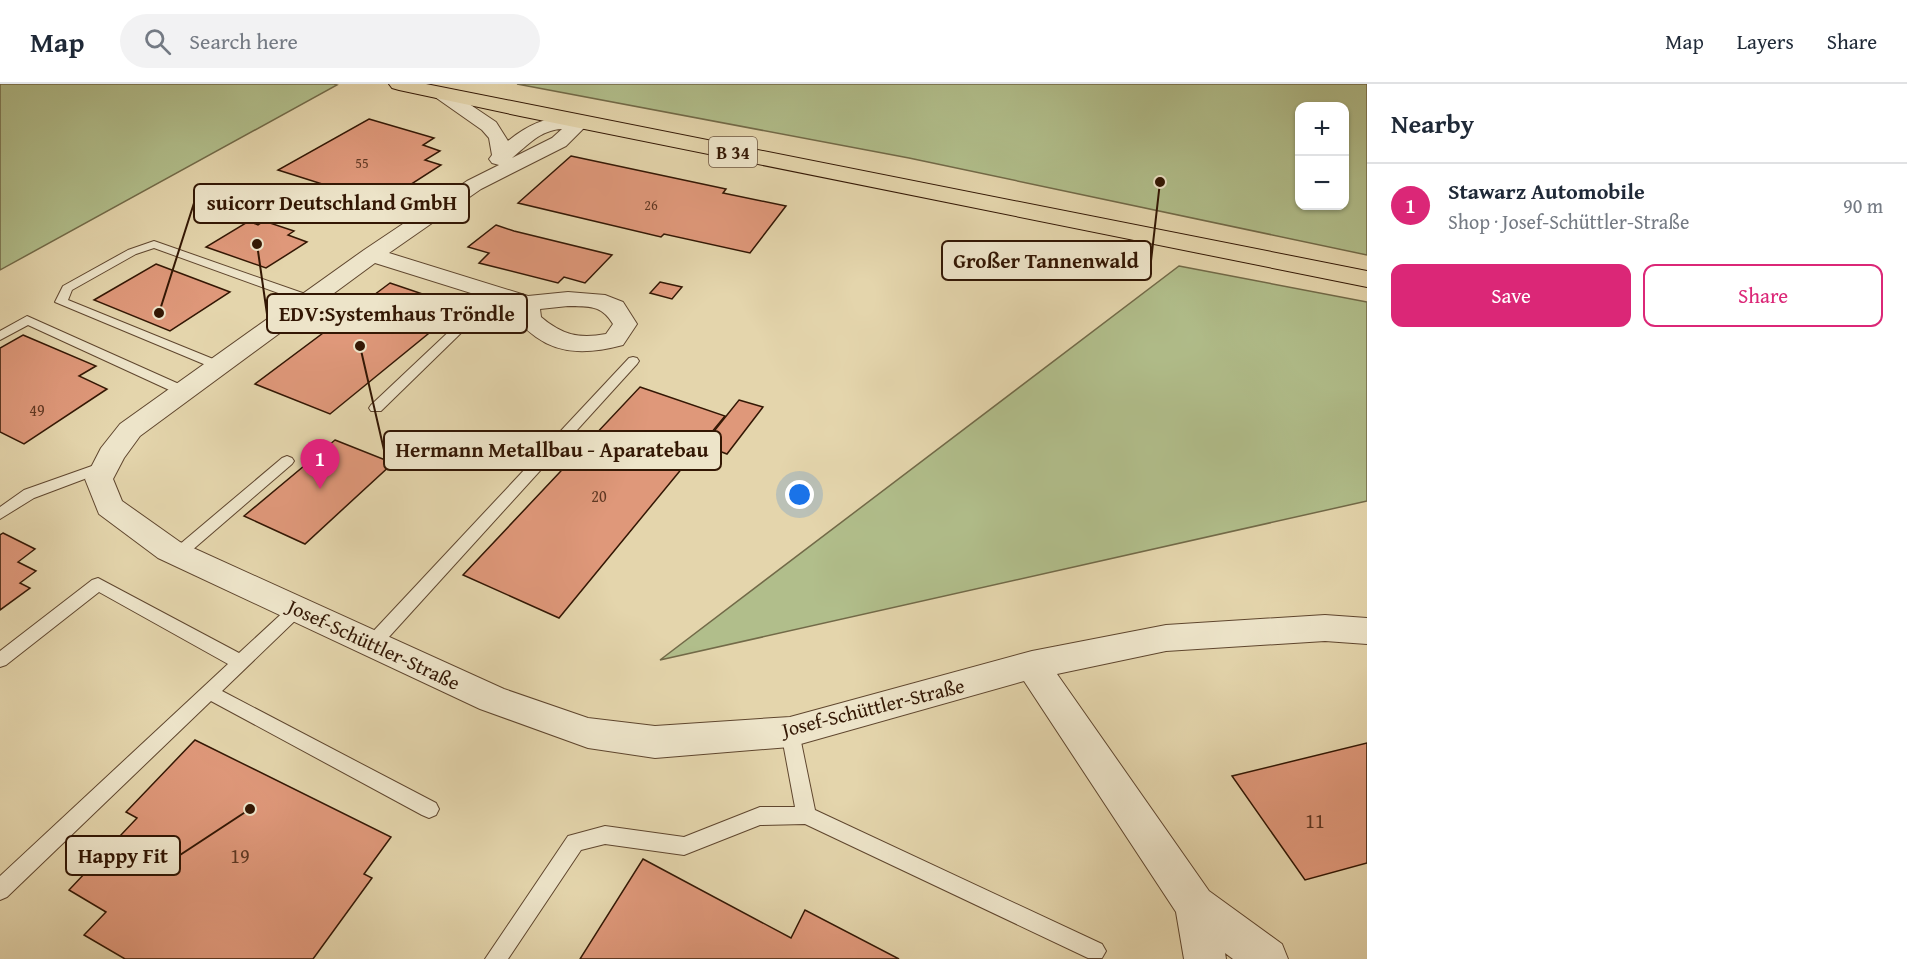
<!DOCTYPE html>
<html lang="en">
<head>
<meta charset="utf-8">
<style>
	body { margin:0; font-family:"Gentium Book Plus",serif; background:#f2f2f3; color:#1f2937 }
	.controls { position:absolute; right:18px; top:18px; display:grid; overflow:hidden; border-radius:12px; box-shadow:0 2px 4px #0004 }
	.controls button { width:54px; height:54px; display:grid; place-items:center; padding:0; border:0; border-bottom:2px solid #e0e1e3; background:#fff; color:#1f2937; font:30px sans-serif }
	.you { position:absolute; left:800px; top:411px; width:21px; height:21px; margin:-15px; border:4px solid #fff; border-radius:50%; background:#1a73e8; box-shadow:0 0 0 9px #1a73e833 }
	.badge { display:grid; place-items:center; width:39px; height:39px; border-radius:50%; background:#db2777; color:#fff; font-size:20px; font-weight:700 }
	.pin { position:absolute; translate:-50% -50px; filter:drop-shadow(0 2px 3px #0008) }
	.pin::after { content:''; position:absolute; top:32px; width:21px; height:18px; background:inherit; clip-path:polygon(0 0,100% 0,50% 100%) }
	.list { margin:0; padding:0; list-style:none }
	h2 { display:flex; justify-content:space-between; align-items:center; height:78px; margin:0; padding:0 24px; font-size:26px }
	h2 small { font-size:20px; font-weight:400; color:#747a83 }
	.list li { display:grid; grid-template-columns:39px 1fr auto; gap:18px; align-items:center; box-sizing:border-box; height:84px; padding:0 24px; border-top:2px solid #e0e1e3 }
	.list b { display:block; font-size:22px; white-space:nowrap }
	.list p { margin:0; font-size:20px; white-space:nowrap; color:#747a83 }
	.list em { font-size:20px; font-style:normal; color:#747a83 }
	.actions { display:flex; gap:12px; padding:18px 24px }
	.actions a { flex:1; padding:14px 0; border:2px solid #db2777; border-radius:12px; text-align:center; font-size:21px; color:#db2777 }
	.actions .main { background:#db2777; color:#fff }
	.icon { flex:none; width:33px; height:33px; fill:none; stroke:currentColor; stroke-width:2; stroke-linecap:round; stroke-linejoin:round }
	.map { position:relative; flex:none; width:1367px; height:875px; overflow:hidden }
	header { display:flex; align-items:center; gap:36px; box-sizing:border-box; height:84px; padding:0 30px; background:#fff; border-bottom:2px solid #e0e1e3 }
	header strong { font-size:28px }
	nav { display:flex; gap:33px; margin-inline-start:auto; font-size:21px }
	.search { width:420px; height:54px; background:#f2f2f3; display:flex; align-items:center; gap:15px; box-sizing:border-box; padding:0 21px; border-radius:33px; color:#747a83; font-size:22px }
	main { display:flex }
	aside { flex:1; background:#fff }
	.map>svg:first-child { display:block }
	.green { fill:#b1be8b; stroke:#726a48; stroke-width:1.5; fill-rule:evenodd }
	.building { fill:#df987a; stroke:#331704; stroke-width:1.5 }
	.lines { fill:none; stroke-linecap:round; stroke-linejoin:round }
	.service-casing { stroke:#5f462e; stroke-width:2 }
	.minor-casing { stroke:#5f462e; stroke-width:2 }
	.primary-casing { stroke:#331704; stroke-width:2 }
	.service { fill:#ede4c9; fill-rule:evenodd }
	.minor { fill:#ede4c9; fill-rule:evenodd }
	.primary { fill:#e4d5ac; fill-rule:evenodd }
	.labels { text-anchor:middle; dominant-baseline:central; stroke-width:4.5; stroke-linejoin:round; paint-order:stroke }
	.far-number-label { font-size:14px; fill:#5e3722 }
	.number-label { font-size:16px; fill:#5e3722 }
	.shield { fill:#ede4c9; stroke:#6b543f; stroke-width:1.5 }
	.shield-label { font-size:18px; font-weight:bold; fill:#331704 }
	.street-label { font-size:20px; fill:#331704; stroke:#ede4c9 }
	.near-number-label { font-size:20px; fill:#5e3722 }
	.leader { fill:none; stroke:#331704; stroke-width:2 }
	.callout-dot { fill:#331704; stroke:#ede4c9; stroke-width:2 }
	.callout { fill:#ede4c9; stroke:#331704; stroke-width:2 }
	.callout-label { font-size:21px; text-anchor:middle; font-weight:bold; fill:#331704 }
</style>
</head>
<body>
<header>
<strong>Map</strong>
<div class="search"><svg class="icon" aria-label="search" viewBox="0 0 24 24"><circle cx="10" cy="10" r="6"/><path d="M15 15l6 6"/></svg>Search here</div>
<nav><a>Map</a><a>Layers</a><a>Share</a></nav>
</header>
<main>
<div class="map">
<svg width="1367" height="875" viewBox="0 0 1367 875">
	<rect width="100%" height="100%" fill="#e4d5ac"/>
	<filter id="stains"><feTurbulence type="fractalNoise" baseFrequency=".00333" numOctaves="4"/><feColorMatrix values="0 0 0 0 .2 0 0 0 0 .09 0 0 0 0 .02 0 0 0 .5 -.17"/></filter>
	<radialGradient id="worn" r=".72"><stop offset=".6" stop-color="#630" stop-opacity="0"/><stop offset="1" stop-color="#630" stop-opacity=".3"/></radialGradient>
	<g class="green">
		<path d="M0,0H334L337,1L0,186Z"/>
		<path d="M517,0H1367V171L909,74ZM1344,22V122H1300V22Z"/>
		<path d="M1179,182L1367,218V417L660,576Z"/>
	</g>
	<g class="building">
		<path d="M369,35L434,54L423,61L440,67L425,76L441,81L382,119L278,86Z"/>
		<path d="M571,72L726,105L723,109L786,122L750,169L664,150L661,153L518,119Z"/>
		<path d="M249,137L258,141L264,137L294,147L288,151L307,158L266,184L206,163Z"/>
		<path d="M496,141L514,147L612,171L585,199L564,193L558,199L479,179L489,169L468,163Z"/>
		<path d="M156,180L230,208L170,247L94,216Z"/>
		<path d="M660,198L682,203L672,215L650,209Z"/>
		<path d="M390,199L461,223L330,330L255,300Z"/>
		<path d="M23,251L96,282L79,292L107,305L24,360L0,348V264Z"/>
		<path d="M640,303L725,332L559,534L463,491Z"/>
		<path d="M739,316L763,323L727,370L703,361Z"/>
		<path d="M335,356L393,379L305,460L244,432Z"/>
		<path d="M3,449L35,465L18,478L36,487L20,499L30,504L0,526V451Z"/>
		<path d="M195,656L391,753L364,790L372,794L313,875H125L84,851L106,828L69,806L137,734L126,728Z"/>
		<path d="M1367,659V779L1305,796L1232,692Z"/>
		<path d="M643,775L791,854L805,826L899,875H580Z"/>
	</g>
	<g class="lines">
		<g class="service-casing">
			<g id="service">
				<path d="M154,157L314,213L316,216L310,220L306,219L154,164L136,170L72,206L68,216L223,279L224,282L223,285L218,286L55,218L63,202L128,166Z"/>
				<path d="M496,205L500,207V211L381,327H371L369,324L371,321L492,207Z"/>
				<path d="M27,232L188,304L190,307L188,310H178L28,241L0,256V247Z"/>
				<path d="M633,273L637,274L639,277L637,280L378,565L372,567L366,565L364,560L366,555L629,274Z"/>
				<path d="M287,372L292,374L294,377L292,380L183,474H173L170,470L173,466L282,374Z"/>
				<path d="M106,377L113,382L111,385L34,414L0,435V423L24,406Z"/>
				<path d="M98,494L239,569L291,521L297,519L303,521L305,525L303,529L222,607L436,719L439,725L436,731L429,734L422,731L211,617L7,813L0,816V792L228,580L99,508L6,581L0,583V567L92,496Z"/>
				<path d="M790,640L796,643L799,648L815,726L1102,860L1106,867L1102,874H1088L805,740L760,741L684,771L605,760L581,766L508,875H485L568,752L605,742L684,753L760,723H795L781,648L784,643Z"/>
			</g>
		</g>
		<g class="minor-casing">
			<path id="minor" d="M441,4L447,5L496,38L508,57C531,38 556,28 587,35L589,39L566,62L481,105L389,169L528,212L568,208L605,211L623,218L637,240L623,261C593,269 562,272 536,253C524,244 517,238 516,223L375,179L140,352L124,374L113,395L122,417L180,458L504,605L588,634L655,642L790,633L1032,567L1166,541L1325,531L1367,534V560L1325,557L1166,567L1057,590L1209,807L1282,860L1288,875H1233L1225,869L1226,875H1184L1176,828L1024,597L790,663L655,674L588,664L480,625L158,474L99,430L85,395L101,364L120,340L364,166L467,97L499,81L492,79L489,75L492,71L489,54L482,46L435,13L432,9L435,5ZM562,45L552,54L512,74C528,61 540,46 562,45ZM568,222C589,223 601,220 613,240L606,250C579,255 562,251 541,233L540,225Z"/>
		</g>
		<g class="primary-casing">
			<path id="primary" d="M389,0H426L1367,187V203L520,32L399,6L392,4Z"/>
		</g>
		<use href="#service" class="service"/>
		<use href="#minor" class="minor"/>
		<use href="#primary" class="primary"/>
	</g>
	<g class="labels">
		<g class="far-number-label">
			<text x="362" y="79">55</text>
			<text x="651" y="121">26</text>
		</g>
		<g class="number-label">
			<text x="37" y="326">49</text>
			<text x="599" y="412">20</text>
		</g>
		<rect class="shield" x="709" y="53" width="48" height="30" rx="4.5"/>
		<g class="shield-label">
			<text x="733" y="68">B 34</text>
		</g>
		<g class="street-label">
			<text transform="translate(374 560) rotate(25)">Josef-Schüttler-Straße</text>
			<text transform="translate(873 623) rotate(-14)">Josef-Schüttler-Straße</text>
		</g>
		<g class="near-number-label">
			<text x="1315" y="736">11</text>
			<text x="240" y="771">19</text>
		</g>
	</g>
	<path class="leader" d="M159 229L194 119M1160 98L1151 177M257 160L267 230M360 262L384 366M250 725L180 771"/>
	<g class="callout-dot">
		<circle cx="159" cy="229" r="6"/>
		<circle cx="1160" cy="98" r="6"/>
		<circle cx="257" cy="160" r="6"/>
		<circle cx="360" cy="262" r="6"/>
		<circle cx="250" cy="725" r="6"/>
	</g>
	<g class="callout">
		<rect x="194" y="100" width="275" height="39" rx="6"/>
		<rect x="942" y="157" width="209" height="39" rx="6"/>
		<rect x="267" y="210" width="260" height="39" rx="6"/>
		<rect x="384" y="347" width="337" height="39" rx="6"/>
		<rect x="66" y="752" width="114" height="39" rx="6"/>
	</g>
	<g class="callout-label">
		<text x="332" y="126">suicorr Deutschland GmbH</text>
		<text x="1046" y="184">Großer Tannenwald</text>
		<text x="397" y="237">EDV:Systemhaus Tröndle</text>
		<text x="552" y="373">Hermann Metallbau - Aparatebau</text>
		<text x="123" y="779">Happy Fit</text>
	</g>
	<rect width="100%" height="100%" filter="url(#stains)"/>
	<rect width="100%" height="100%" fill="url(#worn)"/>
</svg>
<div class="controls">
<button>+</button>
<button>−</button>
</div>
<div class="you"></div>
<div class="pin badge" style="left:320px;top:405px">1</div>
</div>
<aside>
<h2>Nearby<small></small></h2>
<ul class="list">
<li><span class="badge">1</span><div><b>Stawarz Automobile</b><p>Shop · Josef-Schüttler-Straße</p></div><em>90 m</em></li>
</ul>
<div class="actions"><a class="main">Save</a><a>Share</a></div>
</aside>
</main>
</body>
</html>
